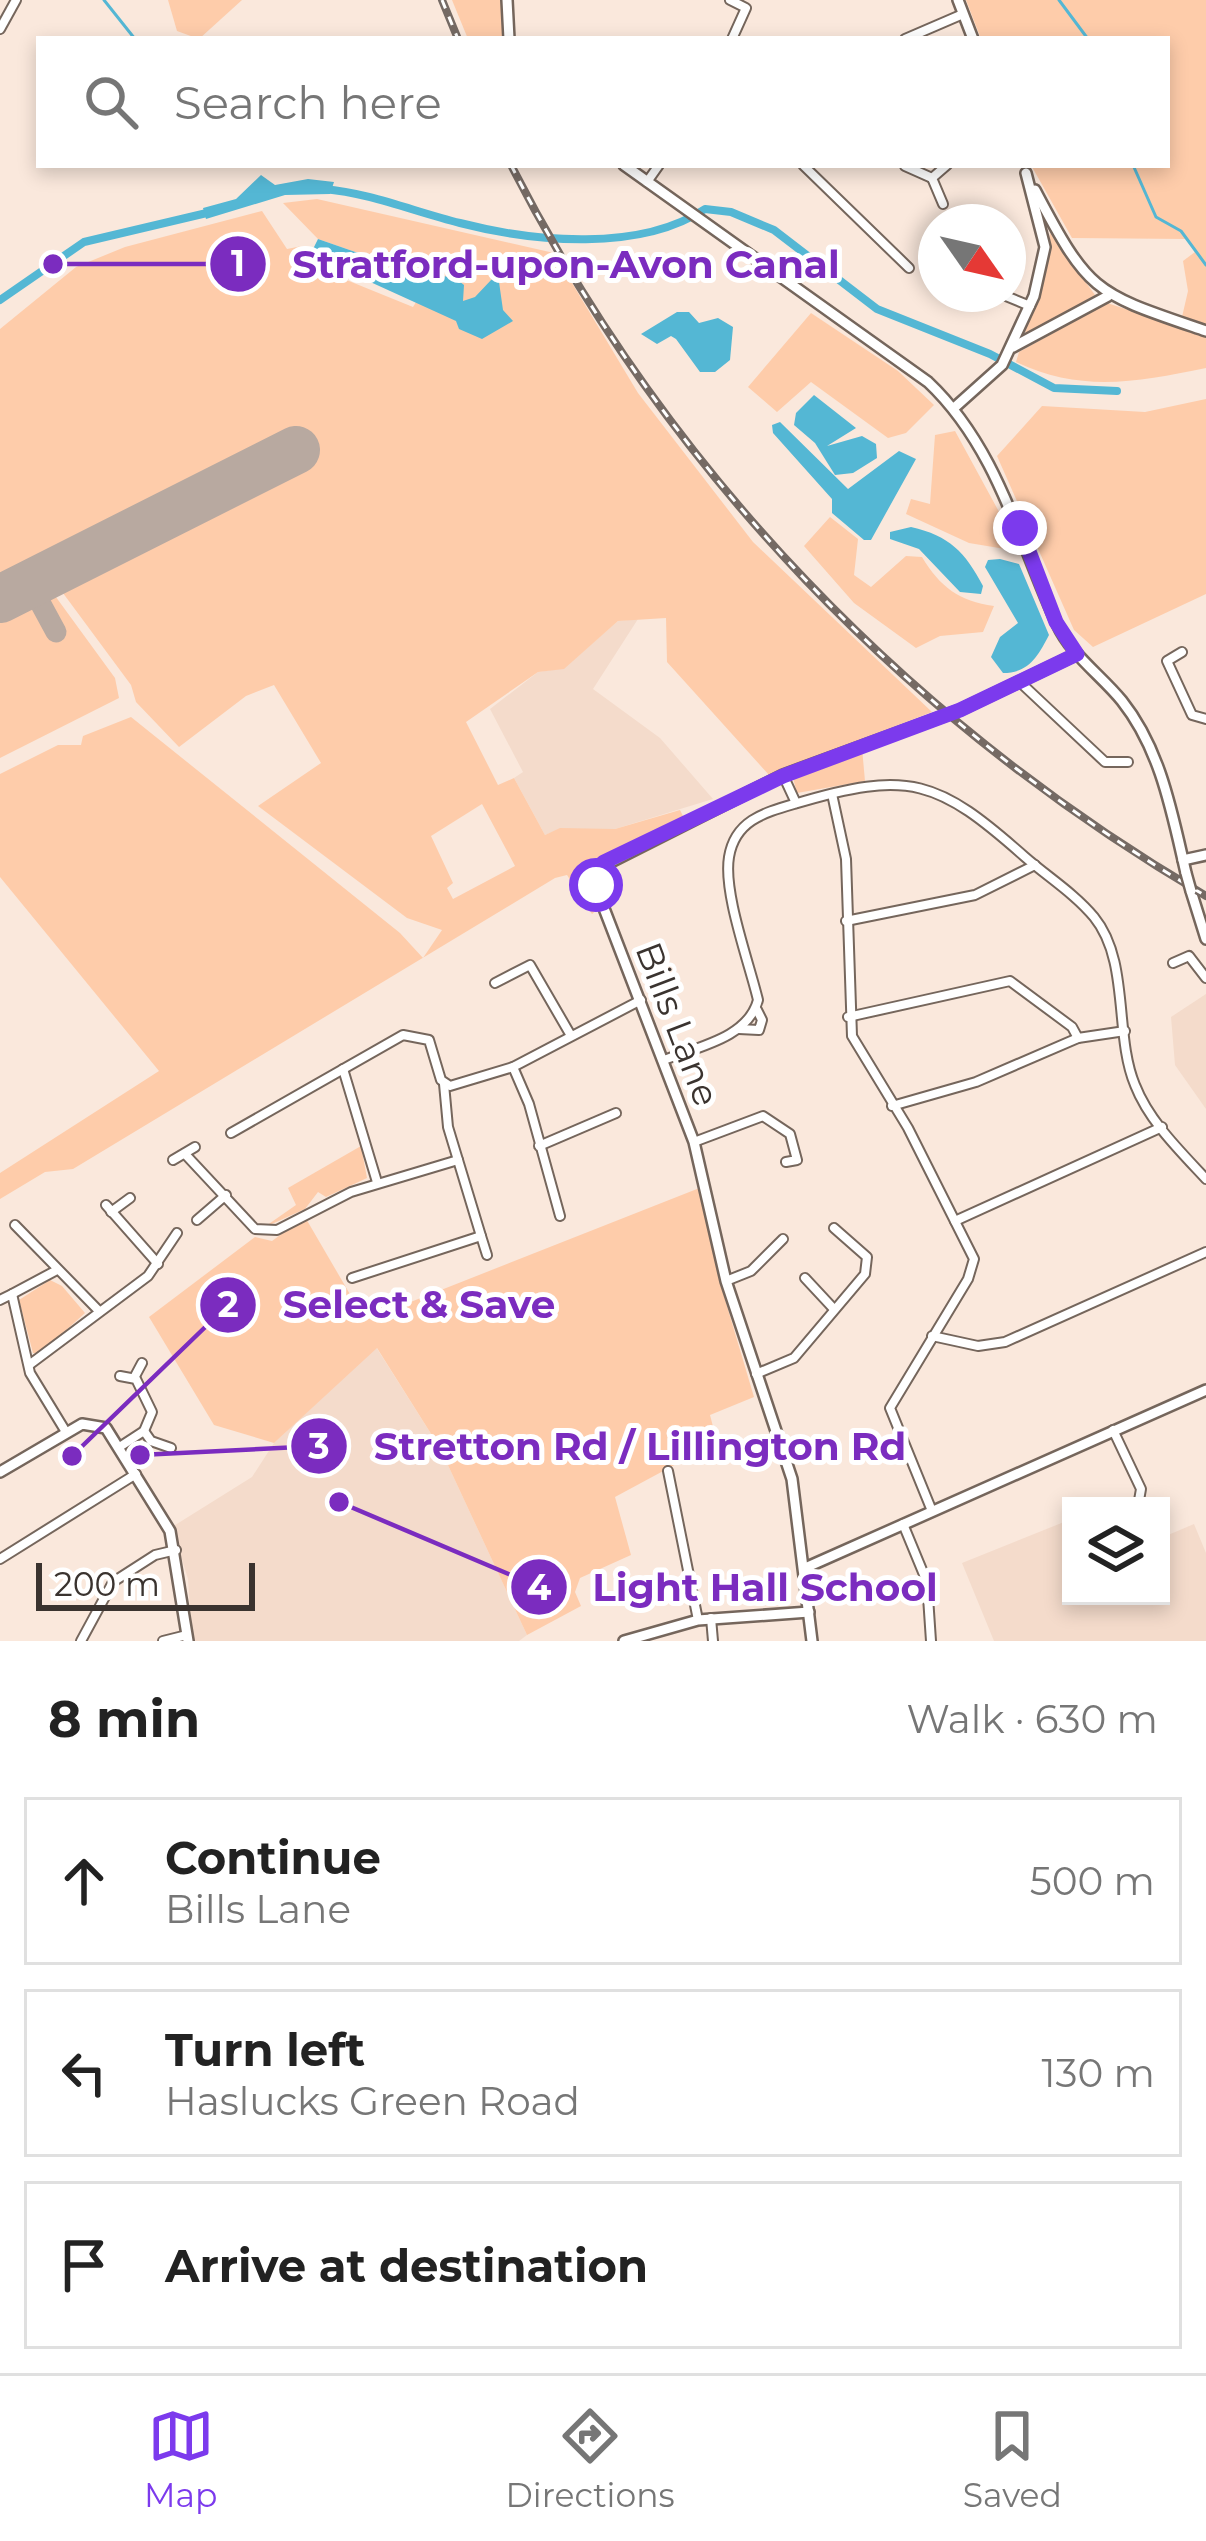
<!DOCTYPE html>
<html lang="en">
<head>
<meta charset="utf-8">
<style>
	body { margin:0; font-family:Montserrat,sans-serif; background:#f2f2f2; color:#222 }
	.controls { position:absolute; right:36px; bottom:36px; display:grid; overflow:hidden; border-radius:0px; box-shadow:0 6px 18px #0003 }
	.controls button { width:108px; height:108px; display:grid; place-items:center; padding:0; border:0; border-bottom:3px solid #e0e0e0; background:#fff; color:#222; font:60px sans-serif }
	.compass { position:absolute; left:918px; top:204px; width:108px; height:108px; border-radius:50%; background:#fff; box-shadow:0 6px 18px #0003; rotate:124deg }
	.scale { position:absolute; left:36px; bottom:30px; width:219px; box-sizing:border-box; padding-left:12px; border:6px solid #3a332f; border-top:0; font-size:33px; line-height:42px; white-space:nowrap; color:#3a332f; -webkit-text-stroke:9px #fff; paint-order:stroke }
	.stop { position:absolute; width:36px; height:36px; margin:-27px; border:9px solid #7c3aed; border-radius:50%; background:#fff }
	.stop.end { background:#7c3aed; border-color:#fff; box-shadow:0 3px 12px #0008 }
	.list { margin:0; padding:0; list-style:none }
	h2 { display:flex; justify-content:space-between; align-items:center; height:156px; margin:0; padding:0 48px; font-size:51px }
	h2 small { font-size:39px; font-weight:400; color:#767676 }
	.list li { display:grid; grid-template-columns:78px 1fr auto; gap:36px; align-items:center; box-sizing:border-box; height:168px; margin:0 24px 24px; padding:0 24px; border:3px solid #e0e0e0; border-radius:0px }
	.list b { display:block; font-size:45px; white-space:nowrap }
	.list p { margin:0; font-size:39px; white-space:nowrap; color:#767676 }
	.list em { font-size:39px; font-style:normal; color:#767676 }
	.icon { flex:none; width:66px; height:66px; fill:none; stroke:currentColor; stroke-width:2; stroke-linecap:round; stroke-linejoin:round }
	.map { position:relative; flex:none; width:1206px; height:1641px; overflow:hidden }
	.search { position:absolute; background:#fff; box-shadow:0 6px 18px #0003; left:36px; right:36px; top:36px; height:132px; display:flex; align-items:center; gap:30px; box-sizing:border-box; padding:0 42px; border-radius:0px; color:#767676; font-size:45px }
	.sheet { height:732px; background:#fff }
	nav { display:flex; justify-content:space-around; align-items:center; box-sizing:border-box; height:168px; border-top:3px solid #e0e0e0; background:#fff; font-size:33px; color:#767676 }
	nav a { display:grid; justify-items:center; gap:6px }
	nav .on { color:#7c3aed }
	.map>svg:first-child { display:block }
	.built { fill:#f4dbcb }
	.green { fill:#feccaa; fill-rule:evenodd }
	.water { fill:#54b7d4 }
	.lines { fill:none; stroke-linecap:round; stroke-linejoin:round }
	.stream { stroke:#54b7d4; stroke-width:3 }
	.canal { stroke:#54b7d4; stroke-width:8 }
	.taxiway { stroke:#b8a9a0; stroke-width:21 }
	.runway { stroke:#b8a9a0; stroke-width:48 }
	.minor-casing { stroke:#75665c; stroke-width:12 }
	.tertiary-casing { stroke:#75665c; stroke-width:14 }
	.minor { stroke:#fff; stroke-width:8 }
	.tertiary { stroke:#fff; stroke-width:9 }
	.rail-casing { stroke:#756a64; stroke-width:8 }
	.rail { stroke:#fff; stroke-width:3; stroke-dasharray:9; stroke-linecap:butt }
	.tertiary-bridge-casing { stroke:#75665c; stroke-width:14; stroke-linecap:butt }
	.tertiary-bridge { stroke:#fff; stroke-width:9 }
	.route { stroke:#7c3aed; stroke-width:15 }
	.labels { text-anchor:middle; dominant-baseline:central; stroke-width:10; stroke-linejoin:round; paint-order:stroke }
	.street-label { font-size:36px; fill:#3a332f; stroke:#fff }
	.leader { fill:none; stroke:#7b2cbf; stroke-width:4.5 }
	.callout-dot { fill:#7b2cbf; stroke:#fff; stroke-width:4.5 }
	.mark-label { font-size:36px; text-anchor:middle; font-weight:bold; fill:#fff }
	.callout-label { font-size:39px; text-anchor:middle; font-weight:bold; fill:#7b2cbf; stroke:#fff; stroke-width:10; stroke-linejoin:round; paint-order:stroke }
</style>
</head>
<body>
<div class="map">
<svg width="1206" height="1641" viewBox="0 0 1206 1641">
	<rect width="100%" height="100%" fill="#fae8dc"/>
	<g class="built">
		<path d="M638,619L593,689L660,738L713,799L615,829H560L545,835L514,778L523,772L490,709L538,672L564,668L618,621Z"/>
		<path d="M1206,994V1109L1175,1065L1171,1017Z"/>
		<path d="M376,1347L440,1448L527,1635L519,1641H192L188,1579L172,1527L252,1477L274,1443Z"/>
		<path d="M1064,1522L1071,1538V1596H1161V1538L1194,1524L1206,1553V1641H994L962,1563Z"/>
	</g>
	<g class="green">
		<path d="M168,0H242L199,39L177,31Z"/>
		<path d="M452,0H501L504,39H468Z"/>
		<path d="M966,0H1206V326L1182,317L1188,291L1183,261L1195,252L1186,239L1072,238L1031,165H1167V39H981Z"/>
		<path d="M317,199L554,253L638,393L753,542L932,712L769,775L667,662L666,618L618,621L564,669L538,672L466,722L498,785L514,778L545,835L560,828L615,829L680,810L684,818L593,862L589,880L599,908L592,914L567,875L555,878L73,1169L45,1172L0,1199V1173L159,1071L0,877V774L58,745H81L83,736L131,717L400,933L423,958L442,930L407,918L258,806L321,763L274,685L246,696L179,747L136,702L131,685L60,589L53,593L115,678L119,698L0,758V329L76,267L125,247L262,211L287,249L302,246L344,279L413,307L432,276L387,272L364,255L318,239L283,203ZM482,804L515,866L453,899L447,888L453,883L431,836Z"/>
		<path d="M1050,233L1095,295L1032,334L1025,332L1041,290Z"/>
		<path d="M1107,303L1206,335V368C1137,382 1081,393 1016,362L1019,352Z"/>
		<path d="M811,313L898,371L934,405L906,433L888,438L811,382L777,412L748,387Z"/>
		<path d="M1206,399V594L1093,647L1074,630L997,456L1042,406L1145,412Z"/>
		<path d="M955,431L1016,543L1011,550L969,543L906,514L911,499L930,504L935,435Z"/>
		<path d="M830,517L858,539L854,575L871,587L906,556L922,557C940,587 959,601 994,606L983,632L940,636L916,648L854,603L804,546Z"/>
		<path d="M862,748L865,781L797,793L793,778Z"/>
		<path d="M361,1146L367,1178L326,1197L318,1192L305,1209L263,1228L296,1205L288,1188Z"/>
		<path d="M702,1187L721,1286L754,1397L710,1415L717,1442L615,1497L631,1555L580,1578L575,1592L581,1606L527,1635L440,1448L377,1348L274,1443L214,1425L149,1317L255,1237L272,1241L305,1217L365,1320Z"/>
		<path d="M50,1280L62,1286L85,1313L41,1353H33L19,1300Z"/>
	</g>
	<g class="water">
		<path d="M261,175L275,185L308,179L334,182L330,194L285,195L206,219L203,208L236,199Z"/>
		<path d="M318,239L364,255L387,272L454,277L464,285L463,301L475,297L492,279L499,282L503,310L513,321L482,339L459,329L456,321L322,260L313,249Z"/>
		<path d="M677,312H689L699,323L718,318L733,327L730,360L715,372H700L676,339L671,336L657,344L641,334Z"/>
		<path d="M814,395L856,428L827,446L862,436L876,444L877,458L853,473L835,475L815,443L794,425L796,413Z"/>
		<path d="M780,422L848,489L899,451L916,459L871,540H864L832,513V499L773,433L772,425Z"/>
		<path d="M911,527C950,536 965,552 983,586L981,594L960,592L919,549L890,539V532Z"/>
		<path d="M1000,559L1019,564L1049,635C1038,656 1029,673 1003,673L991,657L1000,637L1018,623L985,567L988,560Z"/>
	</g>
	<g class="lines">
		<g class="stream">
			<path d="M104,0L135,39"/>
			<path d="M1059,0L1088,39"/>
			<path d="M1133,165L1156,217L1181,231L1206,265"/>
		</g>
		<g class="canal">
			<path d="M324,189C370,193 415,212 460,223C534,242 640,252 705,209L731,212L774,230L877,309L990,354L1054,388L1117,391"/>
			<path d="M0,300L84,242L211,212"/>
		</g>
		<path class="taxiway" d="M30,584L56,632"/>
		<path class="runway" d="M0,599L296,450"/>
		<g class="minor-casing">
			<g id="minor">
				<path d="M730,0L746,8L732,39"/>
				<path d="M0,29L16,0"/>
				<path d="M905,39L963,14"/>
				<path d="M803,165L909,268"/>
				<path d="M905,166L932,178"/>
				<path d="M647,182L659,165"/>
				<path d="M943,204L932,178L947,165"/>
				<path d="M1001,294L1030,306"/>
				<path d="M956,299L974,305L987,294"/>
				<path d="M1182,652L1167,661L1192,715L1206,719"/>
				<path d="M1022,684L1105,762H1128"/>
				<path d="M783,775L796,803"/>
				<path d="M832,794L846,859L852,1036L908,1128L974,1259L968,1279L890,1408L932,1511"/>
				<path d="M846,921L975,895L1035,865"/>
				<path d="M1173,963L1189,956L1206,978"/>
				<path d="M495,983L530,965L570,1034"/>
				<path d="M848,1017L1010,981L1072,1027L1078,1038"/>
				<path d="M739,1029L759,1030L762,1020L757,1010"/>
				<path d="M664,1060C697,1047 748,1038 758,1000C749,962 723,893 729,857C735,821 763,813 794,804C910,769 938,780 1025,857C1048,877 1075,894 1094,917C1130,961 1114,1035 1135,1085C1149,1121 1180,1151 1206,1179"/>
				<path d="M513,1067L529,1104L560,1216"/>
				<path d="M343,1069L377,1182"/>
				<path d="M892,1106L976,1082L1078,1038L1125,1031"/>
				<path d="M231,1133L403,1035L429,1040L441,1080L450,1086L513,1067L641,1000"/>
				<path d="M694,1142L763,1116L790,1134L797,1160L786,1162"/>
				<path d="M539,1146L616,1113"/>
				<path d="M185,1154L255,1229L277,1230L351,1192L458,1160"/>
				<path d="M173,1160L195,1147"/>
				<path d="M106,1205L158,1264"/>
				<path d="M111,1212L130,1198"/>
				<path d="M197,1220L226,1195"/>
				<path d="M955,1221L1162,1127"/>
				<path d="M15,1225L99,1311"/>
				<path d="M481,1236L487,1255"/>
				<path d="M352,1278L481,1236L448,1127L444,1084"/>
				<path d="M805,1278L832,1307"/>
				<path d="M726,1281L751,1271L783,1239"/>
				<path d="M12,1294L57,1270"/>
				<path d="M0,1300L12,1294L30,1373L66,1432"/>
				<path d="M932,1336L978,1346L1005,1342L1206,1252"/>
				<path d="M29,1365L148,1276L177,1233"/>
				<path d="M756,1374L794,1358L865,1274L867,1257L834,1228"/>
				<path d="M120,1376L136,1379L152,1412L144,1431L121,1446"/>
				<path d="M134,1378L142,1363"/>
				<path d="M1113,1430L1141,1489L1138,1506"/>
				<path d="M144,1431L151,1441L171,1448"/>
				<path d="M668,1471L698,1620"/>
				<path d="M903,1524L927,1582L931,1641"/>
				<path d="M0,1559L136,1474"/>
				<path d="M711,1618L713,1641"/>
				<path d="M81,1641L113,1582L155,1555L176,1550"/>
				<path d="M163,1641L187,1635"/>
			</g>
		</g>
		<g class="tertiary-casing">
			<g id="tertiary">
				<path d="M507,0L509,39"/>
				<path d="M958,0L973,39"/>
				<path d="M624,165L928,382C997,447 1019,541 1057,624C1071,655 1101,675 1122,701C1161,750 1172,813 1186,873"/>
				<path d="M1035,190C1090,295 1095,293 1206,331"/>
				<path d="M1013,347L1108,296"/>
				<path d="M954,408L1002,365L1034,296L1045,247L1026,173"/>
				<path d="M1183,860L1206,855"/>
				<path d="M1191,891L1206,939"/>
				<path d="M0,1472L82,1424L106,1428L170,1531L188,1641"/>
				<path d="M805,1568L1206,1390"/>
				<path d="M624,1641L698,1620L809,1612"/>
				<path d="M812,1641L792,1479L726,1281L694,1142L595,885L597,869L783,775L960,710L1077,654"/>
			</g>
		</g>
		<use href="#minor" class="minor"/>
		<use href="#tertiary" class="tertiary"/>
		<g class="rail-casing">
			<g id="rail">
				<path d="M442,0L458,39"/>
				<path d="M511,165C668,472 909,722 1206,896"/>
			</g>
		</g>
		<use href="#rail" class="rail"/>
		<g class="tertiary-bridge-casing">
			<path id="tertiary-bridge" d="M1186,873L1191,891"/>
		</g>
		<use href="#tertiary-bridge" class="tertiary-bridge"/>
	</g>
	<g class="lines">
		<path class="route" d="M596,885V869L604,862L783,776L960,710L1077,654L1056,622L1020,528"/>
	</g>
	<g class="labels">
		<g class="street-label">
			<text transform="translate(678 1024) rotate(69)">Bills Lane</text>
		</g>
	</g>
	<path class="leader" d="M53 264L238 264M72 1456L228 1305M140 1455L319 1446M339 1502L539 1587"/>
	<g class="callout-dot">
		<circle cx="53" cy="264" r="12"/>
		<circle cx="72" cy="1456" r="12"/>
		<circle cx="140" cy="1455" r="12"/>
		<circle cx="339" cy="1502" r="12"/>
		<circle cx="238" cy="264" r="30"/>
		<circle cx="228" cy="1305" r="30"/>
		<circle cx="319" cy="1446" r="30"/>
		<circle cx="539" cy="1587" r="30"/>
	</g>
	<g class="mark-label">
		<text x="238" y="276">1</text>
		<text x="228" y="1317">2</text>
		<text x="319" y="1459">3</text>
		<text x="539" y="1600">4</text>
	</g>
	<g class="callout-label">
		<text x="566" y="278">Stratford-upon-Avon Canal</text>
		<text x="419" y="1318">Select &amp; Save</text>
		<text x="640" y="1460">Stretton Rd / Lillington Rd</text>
		<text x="765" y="1601">Light Hall School</text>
	</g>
</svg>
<div class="controls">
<button><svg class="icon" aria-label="layers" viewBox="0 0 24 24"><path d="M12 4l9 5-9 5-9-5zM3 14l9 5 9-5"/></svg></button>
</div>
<svg class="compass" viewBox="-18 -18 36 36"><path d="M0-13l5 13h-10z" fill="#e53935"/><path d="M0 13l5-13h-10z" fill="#767676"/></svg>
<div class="scale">200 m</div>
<div class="stop" style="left:596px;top:885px"></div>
<div class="stop end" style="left:1020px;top:528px"></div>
<div class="search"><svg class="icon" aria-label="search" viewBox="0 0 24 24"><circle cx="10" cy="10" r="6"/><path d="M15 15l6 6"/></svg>Search here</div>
</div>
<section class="sheet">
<h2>8 min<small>Walk · 630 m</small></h2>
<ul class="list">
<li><svg class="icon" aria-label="ahead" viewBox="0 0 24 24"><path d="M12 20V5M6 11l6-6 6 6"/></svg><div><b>Continue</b><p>Bills Lane</p></div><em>500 m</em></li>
<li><svg class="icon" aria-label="left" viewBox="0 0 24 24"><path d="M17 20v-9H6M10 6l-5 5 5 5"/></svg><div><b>Turn left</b><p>Haslucks Green Road</p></div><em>130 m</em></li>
<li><svg class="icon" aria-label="arrive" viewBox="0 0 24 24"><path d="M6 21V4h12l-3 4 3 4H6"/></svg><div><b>Arrive at destination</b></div></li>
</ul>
</section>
<nav>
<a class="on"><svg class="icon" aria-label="map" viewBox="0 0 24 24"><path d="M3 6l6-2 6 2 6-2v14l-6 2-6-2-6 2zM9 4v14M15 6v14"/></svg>Map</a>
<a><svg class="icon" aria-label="directions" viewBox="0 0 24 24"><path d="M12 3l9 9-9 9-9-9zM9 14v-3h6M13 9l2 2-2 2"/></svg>Directions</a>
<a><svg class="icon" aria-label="saved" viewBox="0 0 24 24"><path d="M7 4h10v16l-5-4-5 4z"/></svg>Saved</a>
</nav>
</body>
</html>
